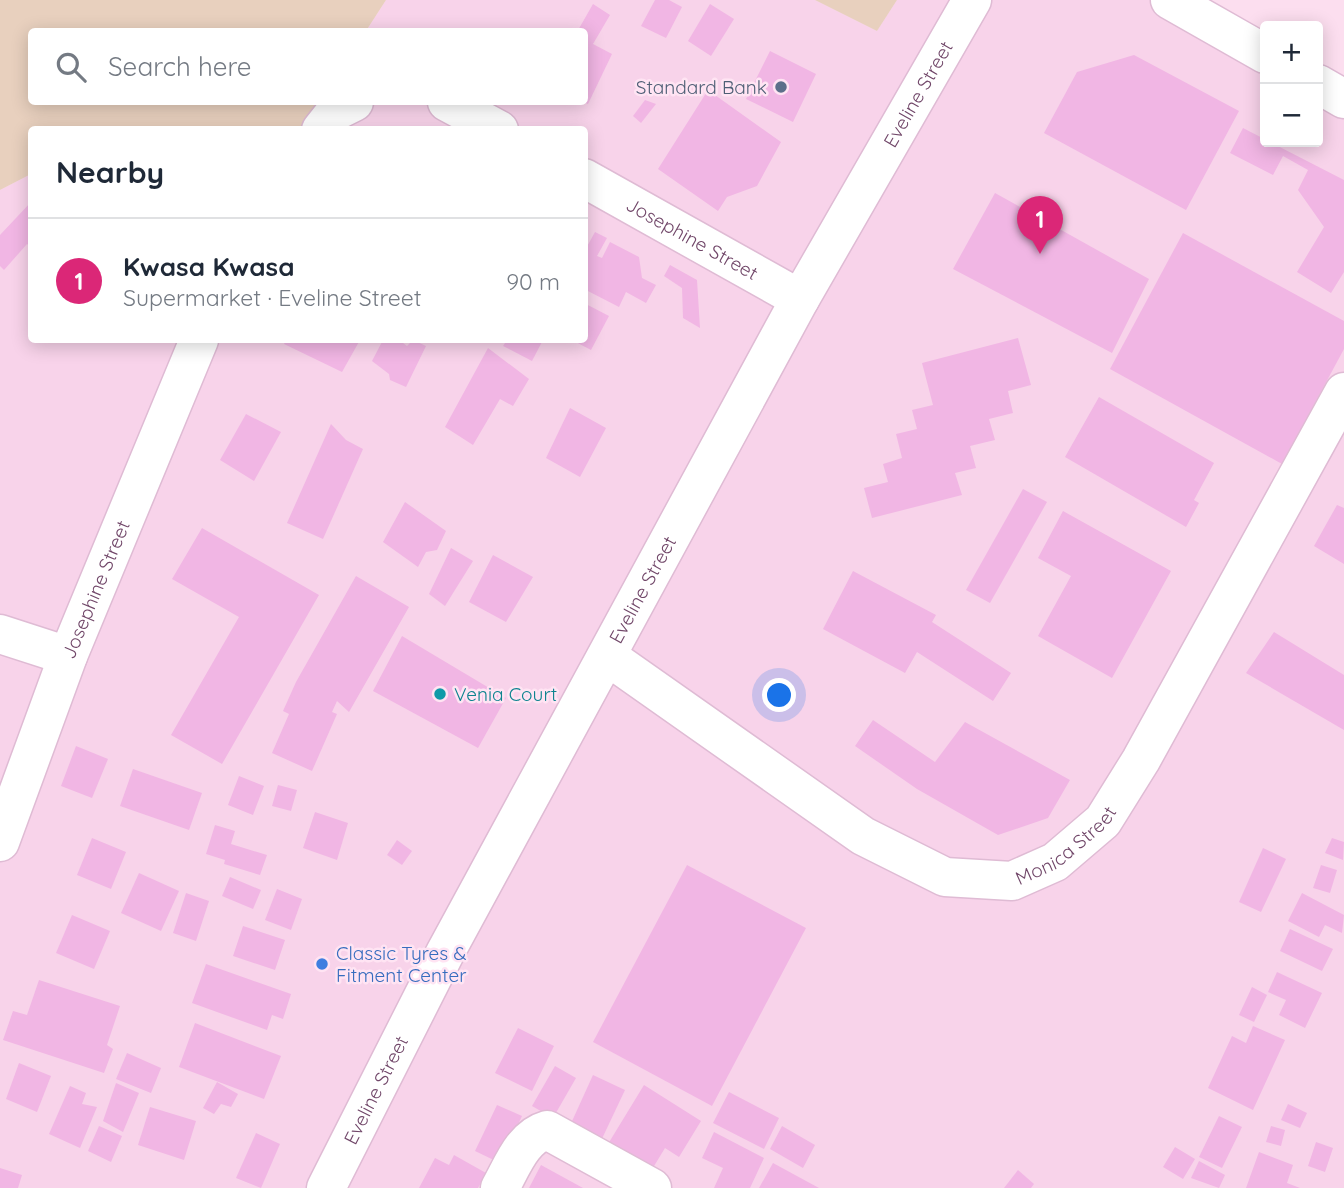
<!DOCTYPE html>
<html lang="en">
<head>
<meta charset="utf-8">
<style>
	body { margin:0; font-family:Quicksand,sans-serif; background:#f6f6f7; color:#1f2937 }
	.controls { position:absolute; right:21px; top:21px; display:grid; overflow:hidden; border-radius:7px; box-shadow:0 4px 18px #0003 }
	.controls button { width:63px; height:63px; display:grid; place-items:center; padding:0; border:0; border-bottom:2px solid #e0e1e3; background:#fff; color:#1f2937; font:35px sans-serif }
	.you { position:absolute; left:780px; top:696px; width:24px; height:24px; margin:-18px; border:5px solid #fff; border-radius:50%; background:#1a73e8; box-shadow:0 0 0 10px #1a73e833 }
	.badge { display:grid; place-items:center; width:46px; height:46px; border-radius:50%; background:#db2777; color:#fff; font-size:23px; font-weight:700 }
	.pin { position:absolute; translate:-50% -58px; filter:drop-shadow(0 2px 4px #0008) }
	.pin::after { content:''; position:absolute; top:37px; width:24px; height:21px; background:inherit; clip-path:polygon(0 0,100% 0,50% 100%) }
	.list { margin:0; padding:0; list-style:none }
	h2 { display:flex; justify-content:space-between; align-items:center; height:91px; margin:0; padding:0 28px; font-size:30px }
	h2 small { font-size:23px; font-weight:400; color:#747a83 }
	.list li { display:grid; grid-template-columns:46px 1fr auto; gap:21px; align-items:center; box-sizing:border-box; height:126px; padding:0 28px; border-top:2px solid #e0e1e3 }
	.list b { display:block; font-size:26px; white-space:nowrap }
	.list p { margin:0; font-size:23px; white-space:nowrap; color:#747a83 }
	.list em { font-size:23px; font-style:normal; color:#747a83 }
	.icon { flex:none; width:38px; height:38px; fill:none; stroke:currentColor; stroke-width:2; stroke-linecap:round; stroke-linejoin:round }
	.map { position:relative; flex:none; width:1344px; height:1188px; overflow:hidden }
	.search { position:absolute; background:#fff; box-shadow:0 4px 18px #0003; left:28px; top:28px; width:560px; height:77px; display:flex; align-items:center; gap:18px; box-sizing:border-box; padding:0 24px; border-radius:7px; color:#747a83; font-size:26px }
	.panel { position:absolute; background:#fff; box-shadow:0 4px 18px #0003; left:28px; top:126px; width:560px; height:217px; border-radius:7px }
	.map>svg:first-child { display:block }
	.residential { fill:#f8d3ea }
	.green { fill:#e8d0be }
	.building { fill:#f1b6e4 }
	.lines { fill:none; stroke-linecap:round; stroke-linejoin:round }
	.minor-casing { stroke:#dfbbd4; stroke-width:41 }
	.minor { stroke:#fff; stroke-width:38 }
	.service-dot { fill:#5c6f8a; stroke:#ffe4f3; stroke-width:2.5 }
	.culture-dot { fill:#0f9aa8; stroke:#ffe4f3; stroke-width:2.5 }
	.shop-dot { fill:#3f7fe0; stroke:#ffe4f3; stroke-width:2.5 }
	.labels { text-anchor:middle; dominant-baseline:central; stroke-width:5; stroke-linejoin:round; paint-order:stroke }
	.service-label { font-size:19px; fill:#4e5e75; stroke:#ffe4f3; text-anchor:end }
	.street-label { font-size:19px; fill:#714769; stroke:#ffe4f3 }
	.culture-label { font-size:19px; fill:#0d838f; stroke:#ffe4f3; text-anchor:start }
	.shop-label { font-size:19px; fill:#366cbe; stroke:#ffe4f3; text-anchor:start }
</style>
</head>
<body>
<div class="map">
<svg width="1344" height="1188" viewBox="0 0 1344 1188">
	<rect width="100%" height="100%" fill="#fcdeef"/>
	<path class="residential" d="M386,0H815L877,31L897,0H1170L1265,54V142H1318V84L1344,99V1188H0V190L31,174L32,340H584V130L300,129L320,102H584V32L366,31Z"/>
	<g class="green">
		<path d="M0,0H386L366,31L32,32V102H320L300,129L32,130L31,174L0,190Z"/>
		<path d="M815,0H897L877,31Z"/>
	</g>
	<g class="building">
		<path d="M655,0H669L682,7L666,38L641,26Z"/>
		<path d="M593,4L610,15L593,44L612,54L588,104L584,102V60L587,54L584,52V32H577Z"/>
		<path d="M710,4L734,19L711,56L688,41Z"/>
		<path d="M770,51L816,74L793,122L746,99Z"/>
		<path d="M1134,55L1239,111L1186,210L1044,133L1077,72Z"/>
		<path d="M708,90L781,142L757,186L727,197L718,211L658,169Z"/>
		<path d="M645,100L656,104L641,123L633,116Z"/>
		<path d="M1243,128L1344,180V272L1331,293L1297,272L1324,227L1298,190L1308,170L1283,156L1273,175L1230,153Z"/>
		<path d="M995,193L1149,279L1112,353L953,269Z"/>
		<path d="M32,201V248L27,244L4,270L0,266V235Z"/>
		<path d="M595,232L607,238L597,256L602,258L610,242L639,257L642,278L656,285L646,303L626,292L619,307L584,289V252Z"/>
		<path d="M1183,233L1344,321V349L1282,464L1110,369Z"/>
		<path d="M670,265L697,280L700,328L683,318L682,288L664,276Z"/>
		<path d="M584,303L609,316L591,350L572,340H584Z"/>
		<path d="M1018,338L1031,385L1008,391L1013,413L989,419L995,440L970,446L976,468L955,473L962,495L872,518L864,488L888,482L883,464L902,458L896,434L917,429L912,410L933,405L922,363Z"/>
		<path d="M286,340H326L332,343L334,340H360L342,372L284,344Z"/>
		<path d="M383,340H399L407,346L413,340L426,346L406,387L390,380L389,374L372,361Z"/>
		<path d="M507,340H543L532,361L503,346Z"/>
		<path d="M488,348L529,379L513,406L500,399L473,445L445,427Z"/>
		<path d="M1099,397L1214,463L1194,500L1199,503L1186,527L1065,457Z"/>
		<path d="M570,408L606,428L580,477L546,458Z"/>
		<path d="M246,414L281,432L254,481L220,460Z"/>
		<path d="M331,424L346,440L363,449L323,539L287,523Z"/>
		<path d="M1023,489L1047,502L990,603L966,590Z"/>
		<path d="M405,502L446,531L437,550L426,552L418,567L383,542Z"/>
		<path d="M1337,505L1344,508V564L1314,546Z"/>
		<path d="M1063,511L1171,571L1112,678L1038,636L1071,576L1038,558Z"/>
		<path d="M202,528L319,595L222,764L171,735L239,617L172,579Z"/>
		<path d="M451,548L473,561L445,606L429,594Z"/>
		<path d="M493,555L533,577L506,622L469,602Z"/>
		<path d="M853,571L936,615L932,622L1011,673L993,701L917,652L905,673L823,629Z"/>
		<path d="M356,576L409,607L349,712L337,701L332,712L337,714L312,771L272,753L289,714L283,711L296,682Z"/>
		<path d="M1274,632L1344,675V730L1246,673Z"/>
		<path d="M402,636L506,698L478,748L373,691Z"/>
		<path d="M873,720L935,762L965,722L1070,780L1048,818L998,835L917,789L855,746Z"/>
		<path d="M76,746L108,759L92,798L61,786Z"/>
		<path d="M133,769L202,793L189,830L120,806Z"/>
		<path d="M239,776L264,786L253,815L228,805Z"/>
		<path d="M278,785L297,790L291,811L272,806Z"/>
		<path d="M315,812L348,823L337,860L303,848Z"/>
		<path d="M215,825L235,831L231,844L267,855L260,875L224,864L225,860L206,854Z"/>
		<path d="M92,838L126,852L111,889L77,875Z"/>
		<path d="M1332,838L1344,842L1343,860L1325,853Z"/>
		<path d="M397,840L412,851L402,865L387,855Z"/>
		<path d="M1263,848L1286,859L1261,912L1239,902Z"/>
		<path d="M687,865L806,928L712,1106L593,1042Z"/>
		<path d="M1321,865L1337,870L1330,893L1313,888Z"/>
		<path d="M139,873L179,891L161,931L121,913Z"/>
		<path d="M230,877L261,890L253,909L222,896Z"/>
		<path d="M277,889L302,899L291,930L265,920Z"/>
		<path d="M186,893L209,901L196,941L173,933Z"/>
		<path d="M1302,893L1344,915L1342,933L1325,925L1319,937L1288,921Z"/>
		<path d="M72,915L110,931L94,969L56,953Z"/>
		<path d="M243,926L285,940L275,970L233,956Z"/>
		<path d="M1290,929L1333,949L1322,971L1280,951Z"/>
		<path d="M206,964L291,994L283,1019L272,1015L267,1030L192,1003Z"/>
		<path d="M1277,972L1322,993L1305,1028L1279,1015L1286,1000L1268,992Z"/>
		<path d="M39,980L120,1006L107,1045L113,1049L104,1073L3,1040L13,1011L27,1015Z"/>
		<path d="M1252,987L1267,995L1254,1022L1239,1015Z"/>
		<path d="M195,1023L281,1056L264,1099L179,1067Z"/>
		<path d="M1253,1026L1285,1040L1253,1110L1208,1088L1232,1036L1246,1043Z"/>
		<path d="M518,1028L554,1046L532,1091L495,1073Z"/>
		<path d="M127,1053L161,1068L151,1093L116,1079Z"/>
		<path d="M19,1063L51,1076L37,1112L6,1099Z"/>
		<path d="M555,1066L576,1078L553,1118L532,1106Z"/>
		<path d="M593,1075L625,1090L599,1145L568,1130Z"/>
		<path d="M217,1082L238,1094L231,1107L221,1104L214,1114L203,1108Z"/>
		<path d="M116,1083L139,1093L123,1132L103,1121Z"/>
		<path d="M644,1085L701,1121L679,1157L665,1148L651,1171L608,1144Z"/>
		<path d="M70,1086L86,1093L82,1104L97,1107L80,1148L49,1134Z"/>
		<path d="M729,1092L779,1118L764,1149L713,1123Z"/>
		<path d="M1288,1104L1307,1113L1300,1128L1281,1120Z"/>
		<path d="M497,1105L522,1116L500,1163L475,1151Z"/>
		<path d="M150,1107L196,1121L184,1160L138,1145Z"/>
		<path d="M1219,1116L1242,1127L1222,1168L1199,1157Z"/>
		<path d="M99,1126L122,1136L111,1162L88,1151Z"/>
		<path d="M782,1126L815,1145L803,1168L770,1149Z"/>
		<path d="M1271,1126L1285,1130L1281,1146L1266,1142Z"/>
		<path d="M714,1132L764,1158L750,1188H714L723,1168L702,1158Z"/>
		<path d="M256,1133L280,1144L261,1188L236,1178Z"/>
		<path d="M1316,1142L1333,1148L1325,1172L1308,1166Z"/>
		<path d="M1175,1147L1195,1159L1183,1179L1163,1167Z"/>
		<path d="M1259,1152L1293,1165L1287,1183L1300,1188H1246Z"/>
		<path d="M454,1155L486,1173L478,1188H419L435,1158L449,1165Z"/>
		<path d="M1199,1161L1225,1175L1219,1188L1191,1178Z"/>
		<path d="M773,1163L819,1188H759Z"/>
		<path d="M541,1165L583,1188H529Z"/>
		<path d="M0,1168L22,1175L18,1188H0Z"/>
		<path d="M1018,1170L1034,1184L1031,1188H1004Z"/>
	</g>
	<g class="lines">
		<g class="minor-casing">
			<g id="minor">
				<path d="M1170,0L1265,54"/>
				<path d="M1318,84L1344,99"/>
				<path d="M447,102L499,130"/>
				<path d="M321,130L336,111L354,102"/>
				<path id="s1" d="M584,178L800,299"/>
				<path d="M0,634L68,656"/>
				<path id="s2" d="M607,656L863,836L945,877L1012,881L1055,862L1103,821L1141,760L1344,392"/>
				<path id="s3" d="M0,842L68,656L199,340"/>
				<path id="s4" d="M326,1188L445,953L800,299L972,0"/>
				<path d="M500,1188C512,1167 522,1137 547,1130L652,1188"/>
			</g>
		</g>
		<use href="#minor" class="minor"/>
	</g>
	<circle class="service-dot" cx="781" cy="87" r="7"/>
	<circle class="culture-dot" cx="440" cy="694" r="7"/>
	<circle class="shop-dot" cx="322" cy="964" r="7"/>
	<g class="labels">
		<g class="service-label">
			<text x="767" y="87">Standard Bank</text>
		</g>
		<g class="street-label">
			<text stroke="none"><textPath href="#s4" startOffset="1244">Eveline Street</textPath></text>
			<text stroke="none"><textPath href="#s1" startOffset="124">Josephine Street</textPath></text>
			<text stroke="none"><textPath href="#s3" startOffset="270">Josephine Street</textPath></text>
			<text stroke="none"><textPath href="#s4" startOffset="677">Eveline Street</textPath></text>
			<text stroke="none"><textPath href="#s2" startOffset="537">Monica Street</textPath></text>
			<text stroke="none"><textPath href="#s4" startOffset="110">Eveline Street</textPath></text>
		</g>
		<g class="culture-label">
			<text x="454" y="694">Venia Court</text>
		</g>
		<g class="shop-label">
			<text x="336" y="953">Classic Tyres &amp;<tspan x="336" dy="22">Fitment Center</tspan></text>
		</g>
	</g>
</svg>
<div class="controls">
<button>+</button>
<button>−</button>
</div>
<div class="you"></div>
<div class="pin badge" style="left:1040px;top:254px">1</div>
<div class="search"><svg class="icon" aria-label="search" viewBox="0 0 24 24"><circle cx="10" cy="10" r="6"/><path d="M15 15l6 6"/></svg>Search here</div>
<section class="panel">
<h2>Nearby<small></small></h2>
<ul class="list">
<li><span class="badge">1</span><div><b>Kwasa Kwasa</b><p>Supermarket · Eveline Street</p></div><em>90 m</em></li>
</ul>
</section>
</div>
</body>
</html>
